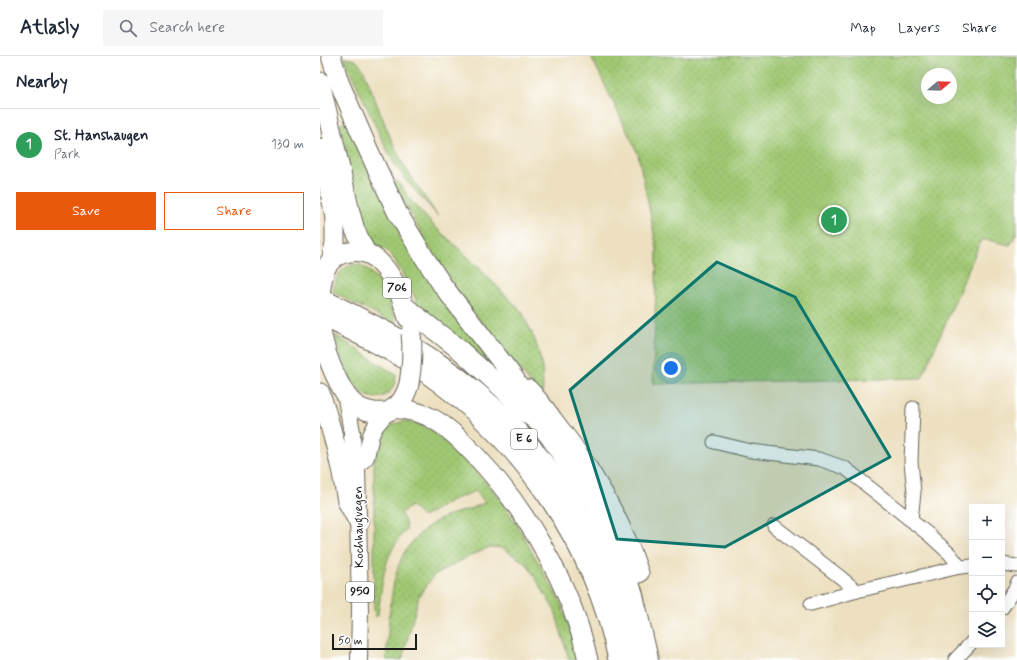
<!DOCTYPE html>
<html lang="en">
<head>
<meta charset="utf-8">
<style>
	body { margin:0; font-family:Mynerve,sans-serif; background:#f6f6f7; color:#1f2937 }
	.controls { position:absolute; right:12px; bottom:12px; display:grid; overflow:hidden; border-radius:0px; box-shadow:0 4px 16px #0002 }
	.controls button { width:36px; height:36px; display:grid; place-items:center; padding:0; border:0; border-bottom:1px solid #e0e1e3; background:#fff; color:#1f2937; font:20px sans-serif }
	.compass { position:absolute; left:601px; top:12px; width:36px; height:36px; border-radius:50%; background:#fff; box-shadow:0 4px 16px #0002; rotate:71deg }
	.scale { position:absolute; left:12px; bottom:10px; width:85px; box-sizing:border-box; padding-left:4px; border:2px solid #1c1c1c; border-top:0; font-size:11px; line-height:14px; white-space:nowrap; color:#1c1c1c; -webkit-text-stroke:3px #fff; paint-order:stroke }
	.you { position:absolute; left:351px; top:312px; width:14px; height:14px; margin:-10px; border:3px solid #fff; border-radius:50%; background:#1a73e8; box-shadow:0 0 0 6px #1a73e833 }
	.badge { display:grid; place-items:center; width:26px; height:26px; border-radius:50%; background:#ea580c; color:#fff; font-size:13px; font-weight:700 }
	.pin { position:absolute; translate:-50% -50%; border:2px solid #fff; box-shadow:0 1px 4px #0006 }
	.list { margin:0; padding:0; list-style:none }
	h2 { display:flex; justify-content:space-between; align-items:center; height:52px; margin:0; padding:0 16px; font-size:17px }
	h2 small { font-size:13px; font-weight:400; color:#747a83 }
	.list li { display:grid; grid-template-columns:26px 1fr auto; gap:12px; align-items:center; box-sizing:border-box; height:72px; padding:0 16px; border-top:1px solid #e0e1e3 }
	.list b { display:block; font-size:15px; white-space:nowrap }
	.list p { margin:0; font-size:13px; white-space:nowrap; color:#747a83 }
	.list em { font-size:13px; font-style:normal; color:#747a83 }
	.actions { display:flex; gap:8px; padding:12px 16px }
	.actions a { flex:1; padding:9px 0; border:1px solid #ea580c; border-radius:0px; text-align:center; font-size:14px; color:#ea580c }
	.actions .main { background:#ea580c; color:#fff }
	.icon { flex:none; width:22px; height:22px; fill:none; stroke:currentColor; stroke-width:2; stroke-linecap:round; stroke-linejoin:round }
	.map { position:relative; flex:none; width:697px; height:604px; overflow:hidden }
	header { display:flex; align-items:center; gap:24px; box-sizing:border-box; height:56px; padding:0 20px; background:#fff; border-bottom:1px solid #e0e1e3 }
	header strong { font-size:19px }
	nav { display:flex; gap:22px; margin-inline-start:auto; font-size:14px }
	.search { width:280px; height:36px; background:#f6f6f7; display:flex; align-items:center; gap:10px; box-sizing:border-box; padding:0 14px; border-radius:0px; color:#747a83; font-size:15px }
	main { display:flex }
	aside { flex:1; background:#fff }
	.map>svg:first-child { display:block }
	.grass { fill:url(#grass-dots); stroke:#5e7248; fill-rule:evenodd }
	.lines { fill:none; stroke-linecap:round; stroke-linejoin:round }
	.minor-casing { stroke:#656155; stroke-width:15 }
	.major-casing { stroke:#656155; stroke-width:18 }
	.highway-casing { stroke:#656155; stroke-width:21 }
	.minor { stroke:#fff; stroke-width:13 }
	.major { stroke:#fff; stroke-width:16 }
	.highway { stroke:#fff; stroke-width:19 }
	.highway-bridge-casing { stroke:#656155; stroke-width:21; stroke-linecap:butt }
	.highway-bridge { stroke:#fff; stroke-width:19 }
	.marked { fill:#0f766e; fill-opacity:0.2; stroke:#0f766e; stroke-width:3; stroke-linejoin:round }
	.labels { text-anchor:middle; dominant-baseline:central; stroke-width:3; stroke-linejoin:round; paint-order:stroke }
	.shield { fill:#fff; stroke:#606060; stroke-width:1 }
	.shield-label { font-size:12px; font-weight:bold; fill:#1c1c1c }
	.street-label { font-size:13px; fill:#1c1c1c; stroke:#fff }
</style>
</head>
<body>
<header>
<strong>Atlasly</strong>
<div class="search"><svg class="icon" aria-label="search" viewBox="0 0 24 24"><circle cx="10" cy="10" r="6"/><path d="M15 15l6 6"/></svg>Search here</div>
<nav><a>Map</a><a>Layers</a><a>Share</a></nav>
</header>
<main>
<aside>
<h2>Nearby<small></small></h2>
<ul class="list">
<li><span class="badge" style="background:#2e9e5b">1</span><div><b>St. Hanshaugen</b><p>Park</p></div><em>130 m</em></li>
</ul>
<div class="actions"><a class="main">Save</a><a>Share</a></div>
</aside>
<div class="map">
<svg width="697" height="604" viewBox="0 0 697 604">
	<defs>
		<pattern id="grass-dots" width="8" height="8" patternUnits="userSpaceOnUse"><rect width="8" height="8" fill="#a0c873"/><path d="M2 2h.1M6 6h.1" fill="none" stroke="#89ab63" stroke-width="1.8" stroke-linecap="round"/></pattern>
	</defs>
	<rect width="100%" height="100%" fill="#fff"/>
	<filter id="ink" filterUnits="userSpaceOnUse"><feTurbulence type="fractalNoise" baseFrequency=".025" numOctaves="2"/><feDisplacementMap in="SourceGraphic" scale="8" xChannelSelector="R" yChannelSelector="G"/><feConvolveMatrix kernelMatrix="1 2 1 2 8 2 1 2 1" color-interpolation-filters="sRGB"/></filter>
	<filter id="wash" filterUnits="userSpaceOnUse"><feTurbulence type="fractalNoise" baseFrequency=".012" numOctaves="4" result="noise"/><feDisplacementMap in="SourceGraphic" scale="16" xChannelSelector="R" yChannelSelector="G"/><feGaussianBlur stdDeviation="0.9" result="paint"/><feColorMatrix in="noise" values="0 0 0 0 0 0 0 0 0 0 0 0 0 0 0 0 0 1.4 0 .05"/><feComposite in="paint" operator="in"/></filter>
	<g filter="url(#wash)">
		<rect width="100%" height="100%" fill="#ede0c0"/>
		<g class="grass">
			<path d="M271,0H697V176L690,189L668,184H661L602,322L333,328L337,194L329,151L318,98ZM607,18H631V42H607Z"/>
			<path d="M24,2C36,3 38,5 44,15C56,45 67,77 82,106C93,125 106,143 118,160L86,124L71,102L63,86Z"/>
			<path d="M27,66L187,326L98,251L94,239L73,201L65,193L56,188L51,181L41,163L20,68Z"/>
			<path d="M77,125L92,146L114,170L132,186L158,211L202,256L215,284L219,297L222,311L223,330L222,341C186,297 149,254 118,206C102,180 88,153 73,126Z"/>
			<path d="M37,208C60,215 72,247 76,269L13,236C16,221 20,210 37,208Z"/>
			<path d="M15,279L76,319C76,327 72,336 64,340C35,352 19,299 15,279Z"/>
			<path d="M85,365L99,368L114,376L132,391L148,406L178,440L197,469L241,547L260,604H249L235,555L207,508L183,492L170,491L148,501L114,519L99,540L82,604H66C69,572 69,520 86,494C94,482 105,472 117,465C131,456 151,455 165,446L156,435L132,444L103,461L91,450L81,457L86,469V474C62,500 63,525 58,558L56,561L55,560L54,553V407C56,397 59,381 65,374C70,368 78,367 85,365Z"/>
		</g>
	</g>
	<g filter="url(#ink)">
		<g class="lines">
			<g class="minor-casing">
				<g id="minor">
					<path d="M394,386L431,395L499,403L525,412L608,478L630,498L640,511"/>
					<path d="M591,464L594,436L591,406L593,352"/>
					<path d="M454,470L520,521L537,535"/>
					<path d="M682,508L697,510"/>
					<path d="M491,548L537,535L640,511L652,510"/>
					<path d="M682,552L696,531L697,527"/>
					<path d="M635,604L652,586"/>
				</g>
			</g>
			<g class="major-casing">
				<g id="major">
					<path d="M25,337L32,376L33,400L37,410L40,554L39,604"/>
					<path d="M37,410L46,401L51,379L56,369L67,356"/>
				</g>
			</g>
			<g class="highway-casing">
				<g id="highway">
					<path d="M11,0L19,26L47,91L77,156L104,201L123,230L194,322L211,351"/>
					<path d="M0,26L30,156L35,174L46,197"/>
					<path d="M0,92L14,155L15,166V188L11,205"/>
					<path d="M0,240C1,231 2,219 7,210C16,194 42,191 56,203C73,217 82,241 88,262"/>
					<path d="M0,242C40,261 80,281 117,306C220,375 289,484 315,604"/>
					<path d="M84,250L140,294L183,333L202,354L216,364L230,381L248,408L275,449L300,502L313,537L328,601V604"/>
					<path d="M0,259C29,273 58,288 86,304C92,308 100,312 106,317C202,385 275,488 298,604"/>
					<path d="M0,267C2,287 9,307 18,325C22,333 26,340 32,346C38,352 46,355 54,356C59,356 65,357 69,355C80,350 86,339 89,328"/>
					<path d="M208,333C217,342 225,353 233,364C270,410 300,461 319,517"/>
					<path d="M0,337L7,359L16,391L22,417L27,445L39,467"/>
					<path d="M75,352C88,354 101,356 113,363C128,371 142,385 154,398C206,452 252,531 268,604"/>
				</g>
			</g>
			<use href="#minor" class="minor"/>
			<use href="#major" class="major"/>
			<use href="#highway" class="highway"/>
			<g class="highway-bridge-casing">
				<path id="highway-bridge" d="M89,328C92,310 93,295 91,277"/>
			</g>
			<use href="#highway-bridge" class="highway-bridge"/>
		</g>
	</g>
	<path class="marked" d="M397,206L475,241L570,401L405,491L297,483L250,334Z"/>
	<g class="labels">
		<g class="shield">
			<rect x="63" y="222" width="28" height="20" rx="3"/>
			<rect x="191" y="373" width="26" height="20" rx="3"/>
			<rect x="26" y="526" width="28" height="20" rx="3"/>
		</g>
		<g class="shield-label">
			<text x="77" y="232">706</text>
			<text x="204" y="383">E 6</text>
			<text x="40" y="536">950</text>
		</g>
		<g class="street-label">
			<text transform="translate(39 471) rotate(-91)">Kochhaugvegen</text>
		</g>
	</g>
</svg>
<div class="controls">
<button>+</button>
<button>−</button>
<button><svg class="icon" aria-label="locate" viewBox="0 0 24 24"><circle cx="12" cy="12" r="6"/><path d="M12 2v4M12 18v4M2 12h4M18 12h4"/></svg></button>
<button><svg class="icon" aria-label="layers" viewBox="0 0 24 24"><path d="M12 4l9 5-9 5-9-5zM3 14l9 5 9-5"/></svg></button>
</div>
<svg class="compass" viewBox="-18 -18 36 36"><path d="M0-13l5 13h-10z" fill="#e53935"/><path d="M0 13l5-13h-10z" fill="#747a83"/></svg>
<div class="scale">50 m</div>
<div class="you"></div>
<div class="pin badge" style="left:514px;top:164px;background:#2e9e5b">1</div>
</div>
</main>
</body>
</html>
